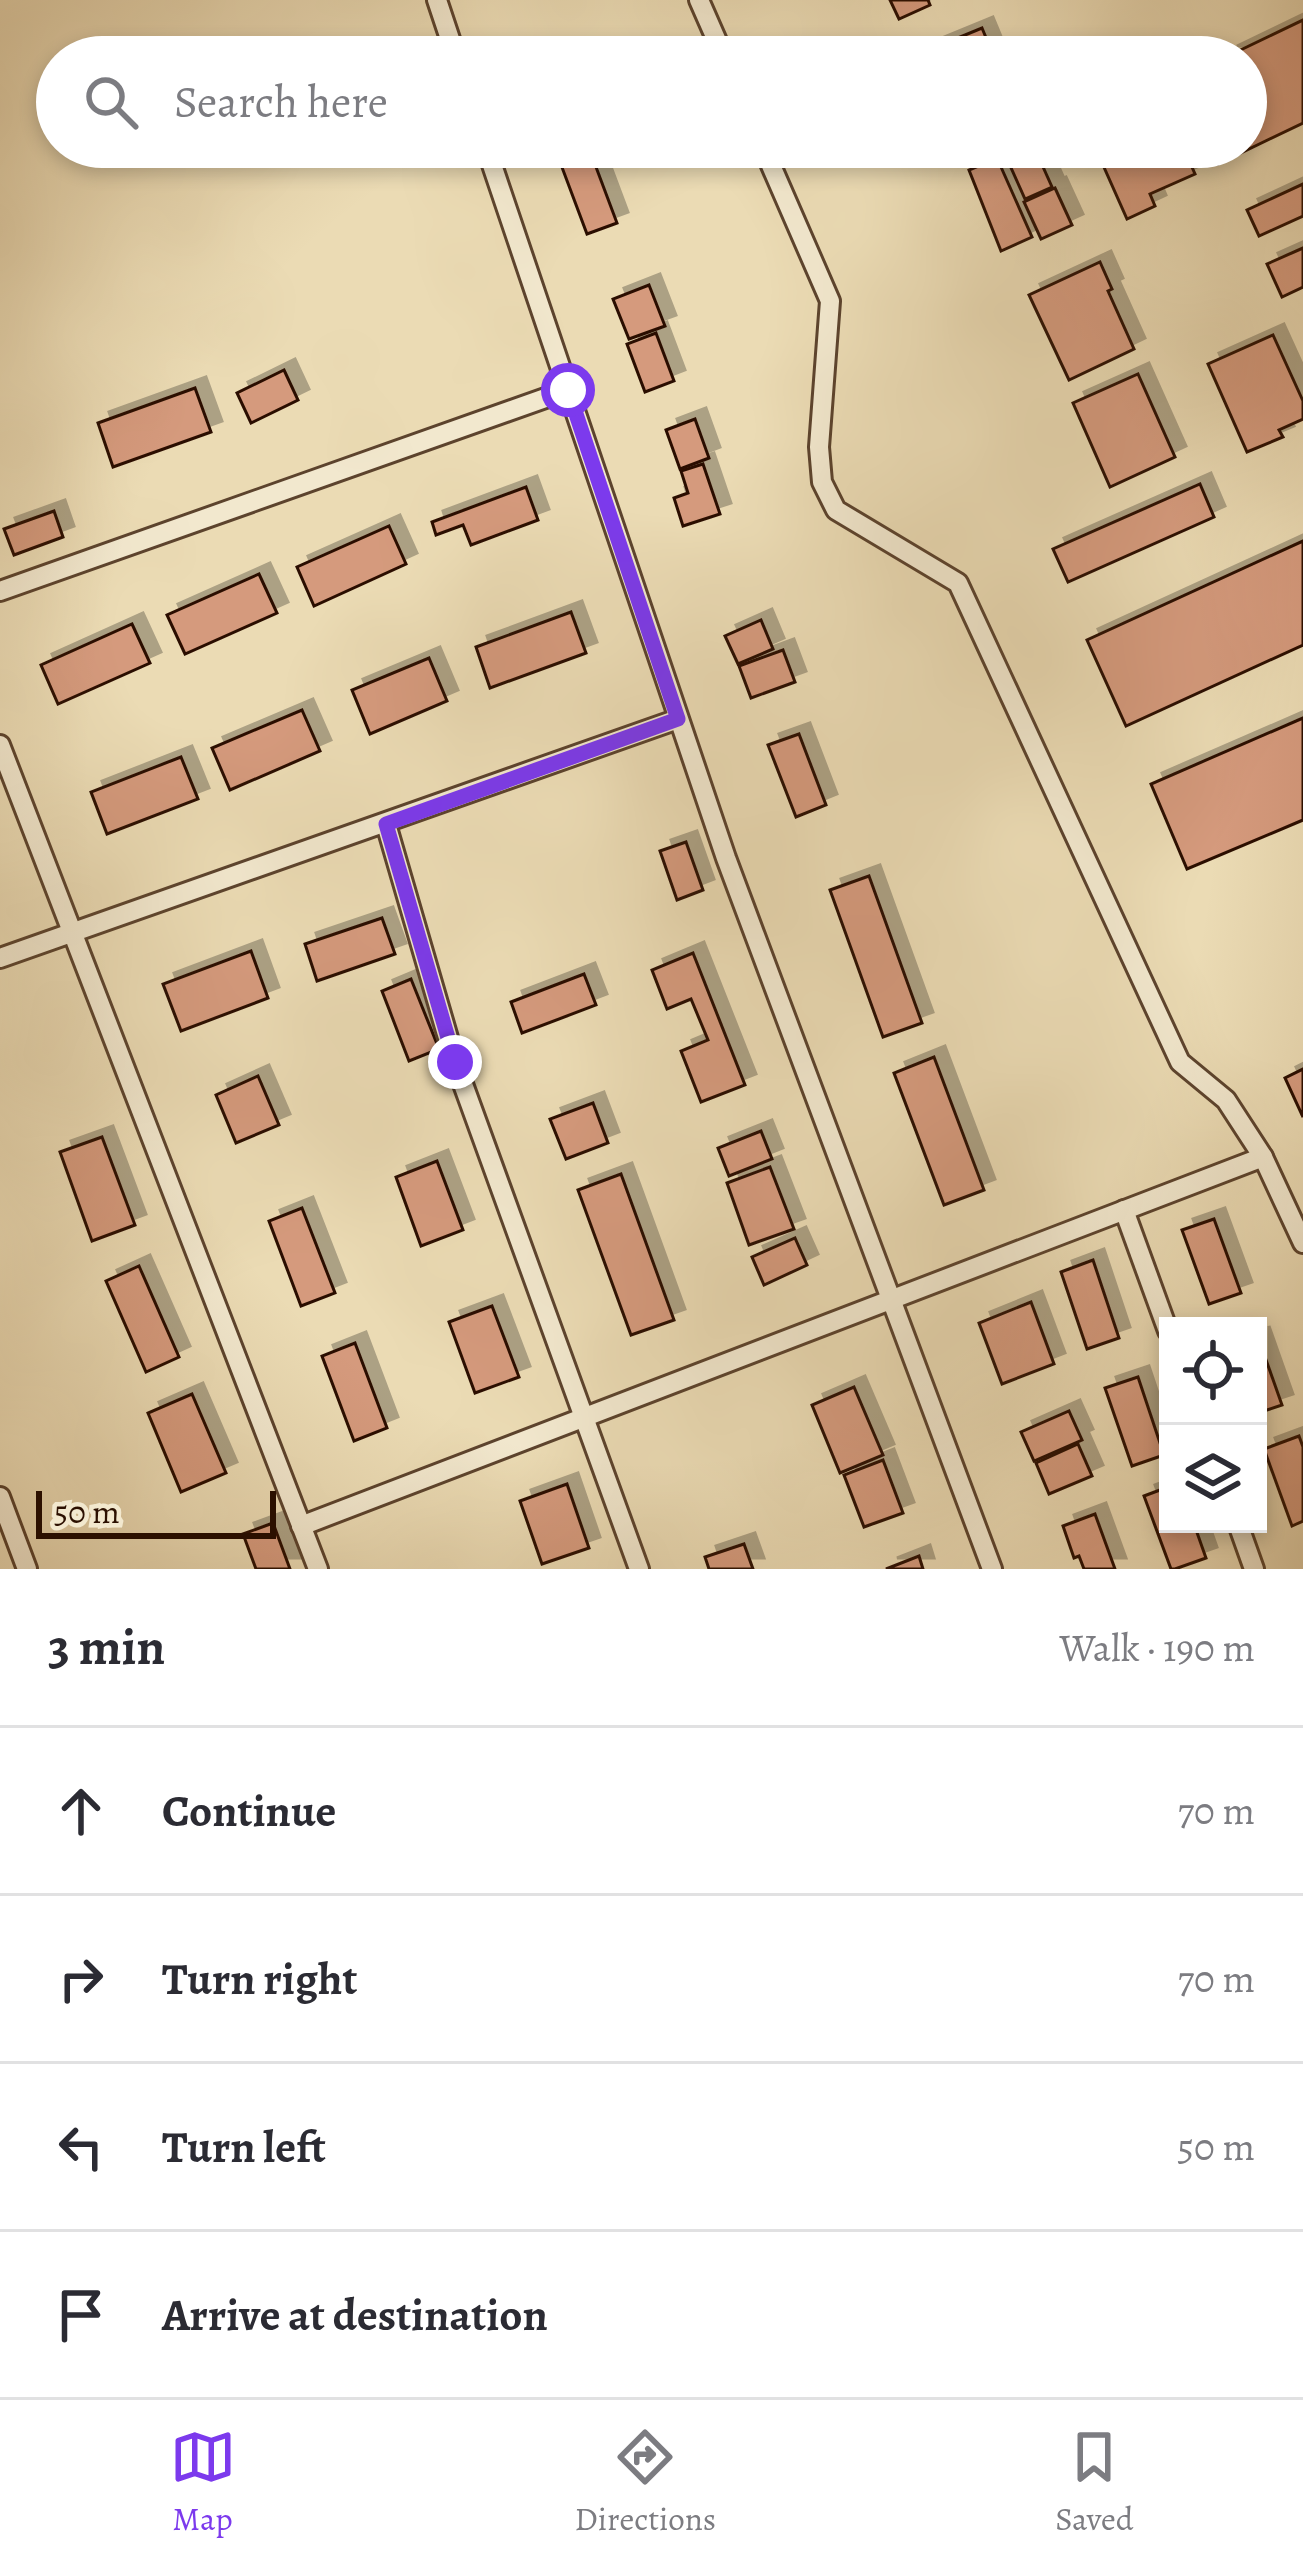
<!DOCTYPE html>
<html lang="en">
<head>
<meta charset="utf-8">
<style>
	body { margin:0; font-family:Alegreya,serif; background:#f7f7f7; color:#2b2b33 }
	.controls { position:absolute; right:36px; bottom:36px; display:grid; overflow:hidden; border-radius:0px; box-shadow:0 6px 18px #0003 }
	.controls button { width:108px; height:108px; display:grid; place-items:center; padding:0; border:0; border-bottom:3px solid #e1e1e2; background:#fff; color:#2b2b33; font:60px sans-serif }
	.scale { position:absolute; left:36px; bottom:30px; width:240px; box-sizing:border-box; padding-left:12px; border:6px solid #2c1000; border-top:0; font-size:33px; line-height:42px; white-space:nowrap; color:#2c1000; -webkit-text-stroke:9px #f2e8ce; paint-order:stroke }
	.stop { position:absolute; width:36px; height:36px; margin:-27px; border:9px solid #7c3aed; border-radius:50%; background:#fff }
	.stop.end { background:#7c3aed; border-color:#fff; box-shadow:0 3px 12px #0008 }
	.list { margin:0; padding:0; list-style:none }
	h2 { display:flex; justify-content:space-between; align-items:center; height:156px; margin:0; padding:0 48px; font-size:51px }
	h2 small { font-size:39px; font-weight:400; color:#7c7c81 }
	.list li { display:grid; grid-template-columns:78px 1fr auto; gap:36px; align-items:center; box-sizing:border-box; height:168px; padding:0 48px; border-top:3px solid #e1e1e2 }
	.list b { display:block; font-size:45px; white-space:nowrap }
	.list em { font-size:39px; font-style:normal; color:#7c7c81 }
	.icon { flex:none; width:66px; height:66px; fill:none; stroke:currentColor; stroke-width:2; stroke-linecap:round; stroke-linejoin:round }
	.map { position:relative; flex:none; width:1303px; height:1569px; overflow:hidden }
	.search { position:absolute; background:#fff; box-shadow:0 6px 18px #0003; left:36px; right:36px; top:36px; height:132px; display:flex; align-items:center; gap:30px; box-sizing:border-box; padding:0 42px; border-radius:66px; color:#7c7c81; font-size:45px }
	.sheet { height:828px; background:#fff }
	nav { display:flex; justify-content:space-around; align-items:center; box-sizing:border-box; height:168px; border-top:3px solid #e1e1e2; background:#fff; font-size:33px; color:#7c7c81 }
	nav a { display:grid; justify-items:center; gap:6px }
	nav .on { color:#7c3aed }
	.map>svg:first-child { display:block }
	.building { fill:#d59a7d; stroke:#2c1000; stroke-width:3; filter:url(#shadow) }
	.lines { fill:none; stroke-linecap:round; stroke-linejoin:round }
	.service-casing { stroke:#5c432d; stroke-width:24 }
	.service { stroke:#f2e8ce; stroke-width:18 }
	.route { stroke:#7c3aed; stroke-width:15 }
</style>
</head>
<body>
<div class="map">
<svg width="1303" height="1569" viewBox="0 0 1303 1569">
	<defs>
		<filter id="shadow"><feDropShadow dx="11" dy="-11" stdDeviation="0" flood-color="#0004"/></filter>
	</defs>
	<rect width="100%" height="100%" fill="#ebdbb4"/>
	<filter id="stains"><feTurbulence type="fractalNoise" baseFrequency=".00167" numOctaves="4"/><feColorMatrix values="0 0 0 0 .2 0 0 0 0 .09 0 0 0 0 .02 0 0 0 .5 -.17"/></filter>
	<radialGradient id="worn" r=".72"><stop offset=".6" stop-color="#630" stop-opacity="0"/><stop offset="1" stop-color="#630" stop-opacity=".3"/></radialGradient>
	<g class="building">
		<path d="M890,0H928L930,5L899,19Z"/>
		<path d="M1303,20V123L1218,164L1210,147H1246V57H1226Z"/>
		<path d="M982,28L994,57L914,56Z"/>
		<path d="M1095,147H1183L1195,174L1150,194L1155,206L1127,219Z"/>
		<path d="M1035,149L1052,187L1025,199L1008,161Z"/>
		<path d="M590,151L617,223L587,234L560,162Z"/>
		<path d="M997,158L1032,237L1001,251L969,170Z"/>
		<path d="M1303,184V216L1259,236L1247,210Z"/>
		<path d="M1055,188L1072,225L1041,239L1024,202Z"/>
		<path d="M1303,248V287L1282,297L1267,264Z"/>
		<path d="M1100,262L1112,289L1108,291L1134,349L1069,380L1029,295Z"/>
		<path d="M649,285L665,326L629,339L613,299Z"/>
		<path d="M656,333L674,381L645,392L627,344Z"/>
		<path d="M1273,335L1303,401V419L1279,430L1283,437L1247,452L1208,364Z"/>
		<path d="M284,370L298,400L251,423L237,393Z"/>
		<path d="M1138,374L1175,457L1110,487L1073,403Z"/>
		<path d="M195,388L211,432L113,467L98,423Z"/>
		<path d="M695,419L709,458L680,469L666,430Z"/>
		<path d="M703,464L720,514L683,526L674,498L688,493L681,471Z"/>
		<path d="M1200,484L1214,517L1068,582L1053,549Z"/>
		<path d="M526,487L538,520L471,545L463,525L436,535L432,522Z"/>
		<path d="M54,511L63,537L14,555L4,529Z"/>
		<path d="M389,526L406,564L314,606L297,567Z"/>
		<path d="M1303,541V645L1126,726L1087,640Z"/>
		<path d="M259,574L277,613L185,654L167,615Z"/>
		<path d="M571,612L586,653L490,688L476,647Z"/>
		<path d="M761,620L773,649L738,664L725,636Z"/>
		<path d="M132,624L150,663L58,704L41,665Z"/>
		<path d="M783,650L795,682L751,698L739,666Z"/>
		<path d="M429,658L447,701L370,734L352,690Z"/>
		<path d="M302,710L320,751L230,790L212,748Z"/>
		<path d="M1303,718V820L1187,869L1151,784Z"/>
		<path d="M799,734L826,805L796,817L768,745Z"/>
		<path d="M181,757L198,799L107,834L91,792Z"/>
		<path d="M686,842L703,890L677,900L660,851Z"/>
		<path d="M869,876L922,1023L883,1037L830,890Z"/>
		<path d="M382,918L395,954L317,981L305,944Z"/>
		<path d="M251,951L268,998L181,1031L163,984Z"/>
		<path d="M693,953L745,1085L701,1102L681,1051L708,1040L691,999L667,1009L652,970Z"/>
		<path d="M584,974L596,1005L522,1033L511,1002Z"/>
		<path d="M411,979L439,1049L409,1061L382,991Z"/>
		<path d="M934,1057L984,1190L944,1205L894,1073Z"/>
		<path d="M1303,1069V1117L1285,1078Z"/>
		<path d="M258,1076L279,1125L236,1143L216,1095Z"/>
		<path d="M593,1103L608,1143L566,1159L550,1119Z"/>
		<path d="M761,1131L772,1159L729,1176L718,1148Z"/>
		<path d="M102,1137L135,1225L92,1241L60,1152Z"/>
		<path d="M437,1161L463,1230L421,1246L396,1177Z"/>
		<path d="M770,1167L794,1229L749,1245L727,1183Z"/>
		<path d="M621,1174L674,1320L631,1335L578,1190Z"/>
		<path d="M302,1208L335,1293L301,1306L269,1221Z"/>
		<path d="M1214,1219L1241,1293L1209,1304L1182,1230Z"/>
		<path d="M795,1238L807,1265L764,1285L752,1257Z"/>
		<path d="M1093,1260L1119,1338L1087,1349L1061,1272Z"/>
		<path d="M139,1266L179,1357L146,1372L106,1281Z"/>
		<path d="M1031,1302L1054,1364L1002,1384L979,1323Z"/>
		<path d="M492,1306L519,1377L475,1393L449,1322Z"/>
		<path d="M1258,1337L1282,1405L1258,1413Z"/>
		<path d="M355,1343L387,1428L354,1441L322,1356Z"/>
		<path d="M1138,1377L1164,1455L1132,1466L1105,1388Z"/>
		<path d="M854,1387L883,1455L840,1473L812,1405Z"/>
		<path d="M192,1394L226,1473L181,1492L148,1413Z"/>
		<path d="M1069,1411L1082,1440L1034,1461L1021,1432Z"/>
		<path d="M1299,1436L1303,1447V1521L1292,1526L1264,1449Z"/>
		<path d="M1078,1444L1092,1476L1049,1494L1036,1463Z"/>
		<path d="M883,1460L903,1513L864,1527L844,1475Z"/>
		<path d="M567,1484L589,1548L542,1564L520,1501Z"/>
		<path d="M1168,1487V1524H1194L1206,1558L1175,1569H1171L1144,1496Z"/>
		<path d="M1095,1514L1115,1569H1084L1079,1556L1074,1558L1063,1526Z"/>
		<path d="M273,1523L290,1569H256L243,1534Z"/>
		<path d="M744,1544L753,1569H709L705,1557Z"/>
		<path d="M919,1556L923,1569H886Z"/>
	</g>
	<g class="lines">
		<g class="service-casing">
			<g id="service">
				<path d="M437,0L456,57"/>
				<path d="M699,0L724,57"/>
				<path d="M486,147L726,858L992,1569"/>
				<path d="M763,147L830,301L819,447L822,482L836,510L958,583L1180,1062L1226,1100L1263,1157L1303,1243"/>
				<path d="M0,591L568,390"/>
				<path d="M0,745L318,1569"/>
				<path d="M386,824L455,1062L639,1569"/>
				<path d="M0,958L678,719"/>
				<path d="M1124,1210L1168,1331"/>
				<path d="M0,1497L27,1569"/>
				<path d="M1238,1524L1254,1569"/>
				<path d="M301,1526L1263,1157"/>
			</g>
		</g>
		<use href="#service" class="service"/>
	</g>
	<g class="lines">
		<path class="route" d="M455,1062L386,824L678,719L568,390"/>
	</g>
	<rect width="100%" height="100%" filter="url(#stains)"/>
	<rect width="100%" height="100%" fill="url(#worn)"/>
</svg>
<div class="controls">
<button><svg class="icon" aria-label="locate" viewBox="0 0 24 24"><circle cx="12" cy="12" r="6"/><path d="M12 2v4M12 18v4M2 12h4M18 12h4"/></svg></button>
<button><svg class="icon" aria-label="layers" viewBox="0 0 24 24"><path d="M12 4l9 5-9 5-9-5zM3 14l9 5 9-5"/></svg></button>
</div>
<div class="scale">50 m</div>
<div class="stop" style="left:568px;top:390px"></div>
<div class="stop end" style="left:455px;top:1062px"></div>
<div class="search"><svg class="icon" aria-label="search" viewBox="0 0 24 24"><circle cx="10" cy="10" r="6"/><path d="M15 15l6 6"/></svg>Search here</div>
</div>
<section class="sheet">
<h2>3 min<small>Walk · 190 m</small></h2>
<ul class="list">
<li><svg class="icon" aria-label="ahead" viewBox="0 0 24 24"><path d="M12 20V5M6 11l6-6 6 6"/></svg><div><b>Continue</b></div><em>70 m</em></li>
<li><svg class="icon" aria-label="right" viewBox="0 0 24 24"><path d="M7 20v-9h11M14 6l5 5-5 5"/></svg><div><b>Turn right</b></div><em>70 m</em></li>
<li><svg class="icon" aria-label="left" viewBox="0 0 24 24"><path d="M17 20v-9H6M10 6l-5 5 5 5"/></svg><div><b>Turn left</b></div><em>50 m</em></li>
<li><svg class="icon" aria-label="arrive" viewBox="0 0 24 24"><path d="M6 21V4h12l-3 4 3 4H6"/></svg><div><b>Arrive at destination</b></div></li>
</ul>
</section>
<nav>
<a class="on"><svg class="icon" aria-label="map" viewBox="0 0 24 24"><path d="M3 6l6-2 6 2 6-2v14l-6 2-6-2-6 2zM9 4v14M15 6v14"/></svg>Map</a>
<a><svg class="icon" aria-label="directions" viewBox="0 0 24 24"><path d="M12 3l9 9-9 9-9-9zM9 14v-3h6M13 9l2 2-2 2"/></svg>Directions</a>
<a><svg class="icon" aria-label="saved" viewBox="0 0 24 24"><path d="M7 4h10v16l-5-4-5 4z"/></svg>Saved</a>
</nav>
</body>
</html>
